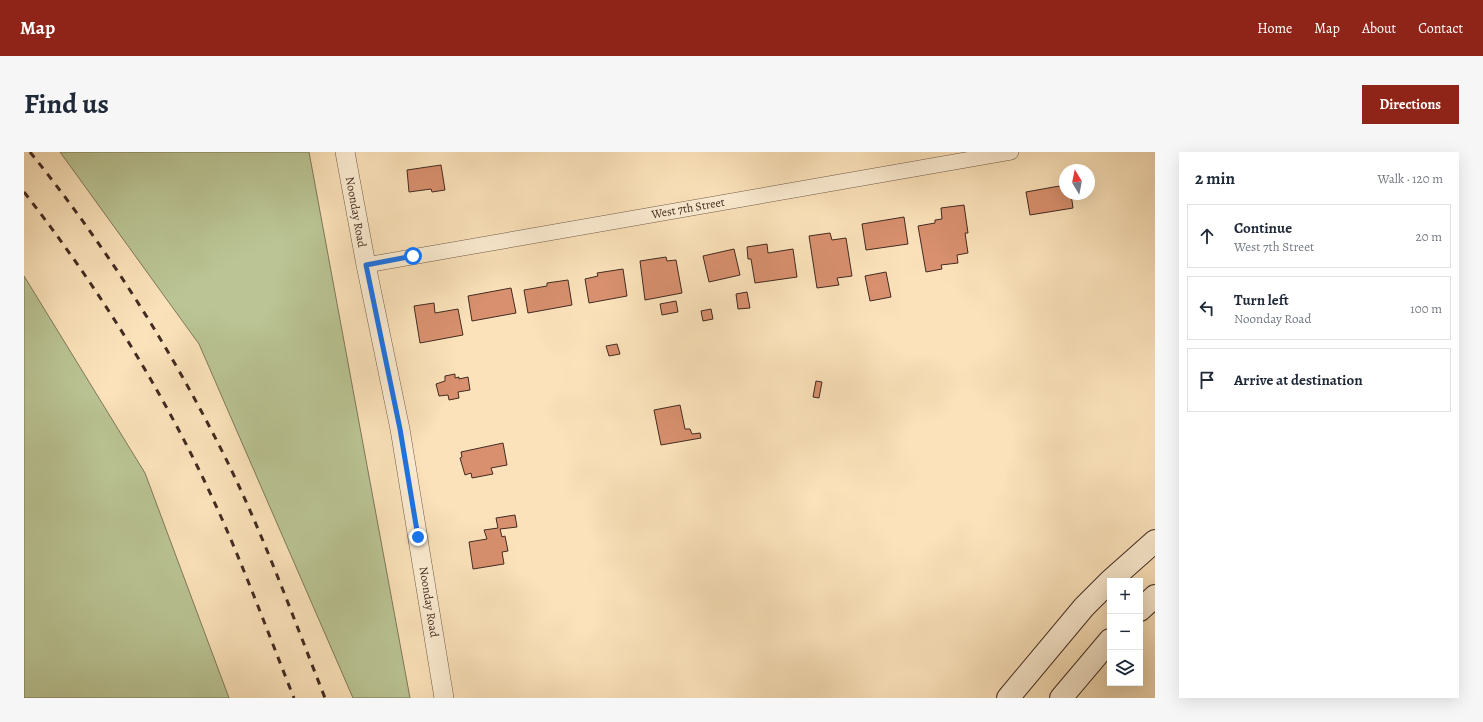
<!DOCTYPE html>
<html lang="en">
<head>
<meta charset="utf-8">
<style>
	body { margin:0; font-family:Alegreya,serif; background:#f6f6f7; color:#1f2937 }
	.controls { position:absolute; right:12px; bottom:12px; display:grid; overflow:hidden; border-radius:0px; box-shadow:0 4px 16px #0002 }
	.controls button { width:36px; height:36px; display:grid; place-items:center; padding:0; border:0; border-bottom:1px solid #e0e1e3; background:#fff; color:#1f2937; font:20px sans-serif }
	.compass { position:absolute; left:1035px; top:12px; width:36px; height:36px; border-radius:50%; background:#fff; box-shadow:0 4px 16px #0002; rotate:350deg }
	.stop { position:absolute; width:12px; height:12px; margin:-9px; border:3px solid #1a73e8; border-radius:50%; background:#fff }
	.stop.end { background:#1a73e8; border-color:#fff; box-shadow:0 1px 4px #0008 }
	.list { margin:0; padding:0; list-style:none }
	h2 { display:flex; justify-content:space-between; align-items:center; height:52px; margin:0; padding:0 16px; font-size:17px }
	h2 small { font-size:13px; font-weight:400; color:#747a83 }
	.list li { display:grid; grid-template-columns:26px 1fr auto; gap:12px; align-items:center; box-sizing:border-box; height:64px; margin:0 8px 8px; padding:0 8px; border:1px solid #e0e1e3; border-radius:0px }
	.list b { display:block; font-size:15px; white-space:nowrap }
	.list p { margin:0; font-size:13px; white-space:nowrap; color:#747a83 }
	.list em { font-size:13px; font-style:normal; color:#747a83 }
	.icon { flex:none; width:22px; height:22px; fill:none; stroke:currentColor; stroke-width:2; stroke-linecap:round; stroke-linejoin:round }
	.map { position:relative; flex:none; width:1131px; height:546px; overflow:hidden; border-radius:0px }
	header { display:flex; align-items:center; gap:24px; box-sizing:border-box; height:56px; padding:0 20px; background:#8f2418; color:#fff }
	header strong { font-size:19px }
	nav { display:flex; gap:22px; margin-inline-start:auto; font-size:14px }
	.intro { display:flex; align-items:center; justify-content:space-between; box-sizing:border-box; height:96px; padding:0 24px }
	h1 { margin:0; font-size:28px }
	.button { padding:10px 18px; border-radius:0px; background:#8f2418; color:#fff; font-size:14px; font-weight:700 }
	main { display:flex; gap:24px; padding:0 24px }
	aside { flex:1; background:#fff; border-radius:0px; box-shadow:0 4px 16px #0002 }
	.map>svg:first-child { display:block }
	.green { fill:#bac494; stroke:#7e785a }
	.building { fill:#d8906e; stroke:#422b21 }
	.lines { fill:none; stroke-linecap:round; stroke-linejoin:round }
	.minor-casing { stroke:#705947; stroke-width:16 }
	.tertiary-casing { stroke:#705947; stroke-width:20 }
	.secondary-casing { stroke:#422b21; stroke-width:24 }
	.minor { stroke:#fcecd2; stroke-width:15 }
	.tertiary { stroke:#fcecd2; stroke-width:19 }
	.secondary { stroke:#fcecd2; stroke-width:22 }
	.rail { stroke:#422b21; stroke-width:3; stroke-dasharray:7 7; stroke-linecap:butt }
	.route { stroke:#1a73e8; stroke-width:5 }
	.labels { text-anchor:middle; dominant-baseline:central; stroke-width:4; stroke-linejoin:round; paint-order:stroke }
	.street-label { font-size:12px; fill:#422b21; stroke:#fcecd2 }
</style>
</head>
<body>
<header>
<strong>Map</strong>
<nav><a>Home</a><a>Map</a><a>About</a><a>Contact</a></nav>
</header>
<div class="intro"><h1>Find us</h1><a class="button">Directions</a></div>
<main>
<div class="map">
<svg width="1131" height="546" viewBox="0 0 1131 546">
	<rect width="100%" height="100%" fill="#fbe2ba"/>
	<filter id="stains"><feTurbulence type="fractalNoise" baseFrequency=".005" numOctaves="4"/><feColorMatrix values="0 0 0 0 .2 0 0 0 0 .09 0 0 0 0 .02 0 0 0 .5 -.17"/></filter>
	<radialGradient id="worn" r=".72"><stop offset=".6" stop-color="#630" stop-opacity="0"/><stop offset="1" stop-color="#630" stop-opacity=".3"/></radialGradient>
	<g class="green">
		<path d="M36,0H285L386,546H329L175,192Z"/>
		<path d="M0,124L121,321L205,546H0Z"/>
	</g>
	<g class="building">
		<path d="M417,13L421,38L408,40L407,37L385,40L383,18Z"/>
		<path d="M1041,33V42H1047L1049,56L1006,63L1002,40Z"/>
		<path d="M940,53L944,81H941L944,101L933,103L934,111L917,113L918,117L902,120L894,74L911,71V68L918,67L917,56Z"/>
		<path d="M880,65L884,92L842,98L838,72Z"/>
		<path d="M806,81L808,88L822,86L828,124L813,126L815,133L793,136L785,84Z"/>
		<path d="M743,92L744,101L769,97L773,125L731,131L727,107H724L723,95Z"/>
		<path d="M710,97L716,123L685,130L679,104Z"/>
		<path d="M642,105L643,109L652,108L658,141L621,148L616,109Z"/>
		<path d="M599,117L603,144L565,151L561,127L574,124L573,121Z"/>
		<path d="M862,120L867,145L846,149L841,124Z"/>
		<path d="M544,128L548,153L504,161L500,138L523,134V131Z"/>
		<path d="M487,136L492,161L448,169L444,144Z"/>
		<path d="M723,140L726,156L714,157L712,142Z"/>
		<path d="M652,149L654,160L638,163L636,152Z"/>
		<path d="M410,151L411,161L434,157L439,183L396,191L390,154Z"/>
		<path d="M687,157L689,167L679,169L677,159Z"/>
		<path d="M593,192L596,202L585,204L582,194Z"/>
		<path d="M431,222V226L435,225V227L444,225L446,238L434,240L435,246L425,248L424,243L415,244L412,232L421,229V224Z"/>
		<path d="M792,229L798,230L795,246L789,245Z"/>
		<path d="M656,253L661,277H666L668,282L676,281L677,286L637,293L630,258Z"/>
		<path d="M479,291L483,313L467,316L469,322L448,326L447,321L441,323L436,306L438,305L437,300Z"/>
		<path d="M491,363L493,375L476,377L478,385L481,384L484,399L478,400L480,412L449,417L445,390L463,387L460,378L474,376L472,366Z"/>
	</g>
	<g class="lines">
		<g class="minor-casing">
			<path id="minor" d="M342,113L987,0"/>
		</g>
		<g class="tertiary-casing">
			<path id="tertiary" d="M321,0L342,113L376,277L420,546"/>
		</g>
		<g class="secondary-casing">
			<g id="secondary">
				<path d="M1116,458L1131,444"/>
				<path d="M984,546L1060,455L1086,429L1131,389"/>
				<path d="M1037,546L1086,488"/>
			</g>
		</g>
		<use href="#minor" class="minor"/>
		<use href="#tertiary" class="tertiary"/>
		<use href="#secondary" class="secondary"/>
		<g class="rail">
			<path d="M6,0C81,93 146,195 200,303C239,381 269,465 301,546"/>
			<path d="M0,40C78,140 146,250 198,367C224,426 246,486 270,546"/>
		</g>
	</g>
	<g class="lines">
		<path class="route" d="M389,104L342,113L376,277L394,385"/>
	</g>
	<g class="labels">
		<g class="street-label">
			<text transform="translate(664 56) rotate(-10)">West 7th Street</text>
			<text transform="translate(332 60) rotate(80)">Noonday Road</text>
			<text transform="translate(405 450) rotate(81)">Noonday Road</text>
		</g>
	</g>
	<rect width="100%" height="100%" filter="url(#stains)"/>
	<rect width="100%" height="100%" fill="url(#worn)"/>
</svg>
<div class="controls">
<button>+</button>
<button>−</button>
<button><svg class="icon" aria-label="layers" viewBox="0 0 24 24"><path d="M12 4l9 5-9 5-9-5zM3 14l9 5 9-5"/></svg></button>
</div>
<svg class="compass" viewBox="-18 -18 36 36"><path d="M0-13l5 13h-10z" fill="#e53935"/><path d="M0 13l5-13h-10z" fill="#747a83"/></svg>
<div class="stop" style="left:389px;top:104px"></div>
<div class="stop end" style="left:394px;top:385px"></div>
</div>
<aside>
<h2>2 min<small>Walk · 120 m</small></h2>
<ul class="list">
<li><svg class="icon" aria-label="ahead" viewBox="0 0 24 24"><path d="M12 20V5M6 11l6-6 6 6"/></svg><div><b>Continue</b><p>West 7th Street</p></div><em>20 m</em></li>
<li><svg class="icon" aria-label="left" viewBox="0 0 24 24"><path d="M17 20v-9H6M10 6l-5 5 5 5"/></svg><div><b>Turn left</b><p>Noonday Road</p></div><em>100 m</em></li>
<li><svg class="icon" aria-label="arrive" viewBox="0 0 24 24"><path d="M6 21V4h12l-3 4 3 4H6"/></svg><div><b>Arrive at destination</b></div></li>
</ul>
</aside>
</main>
</body>
</html>
